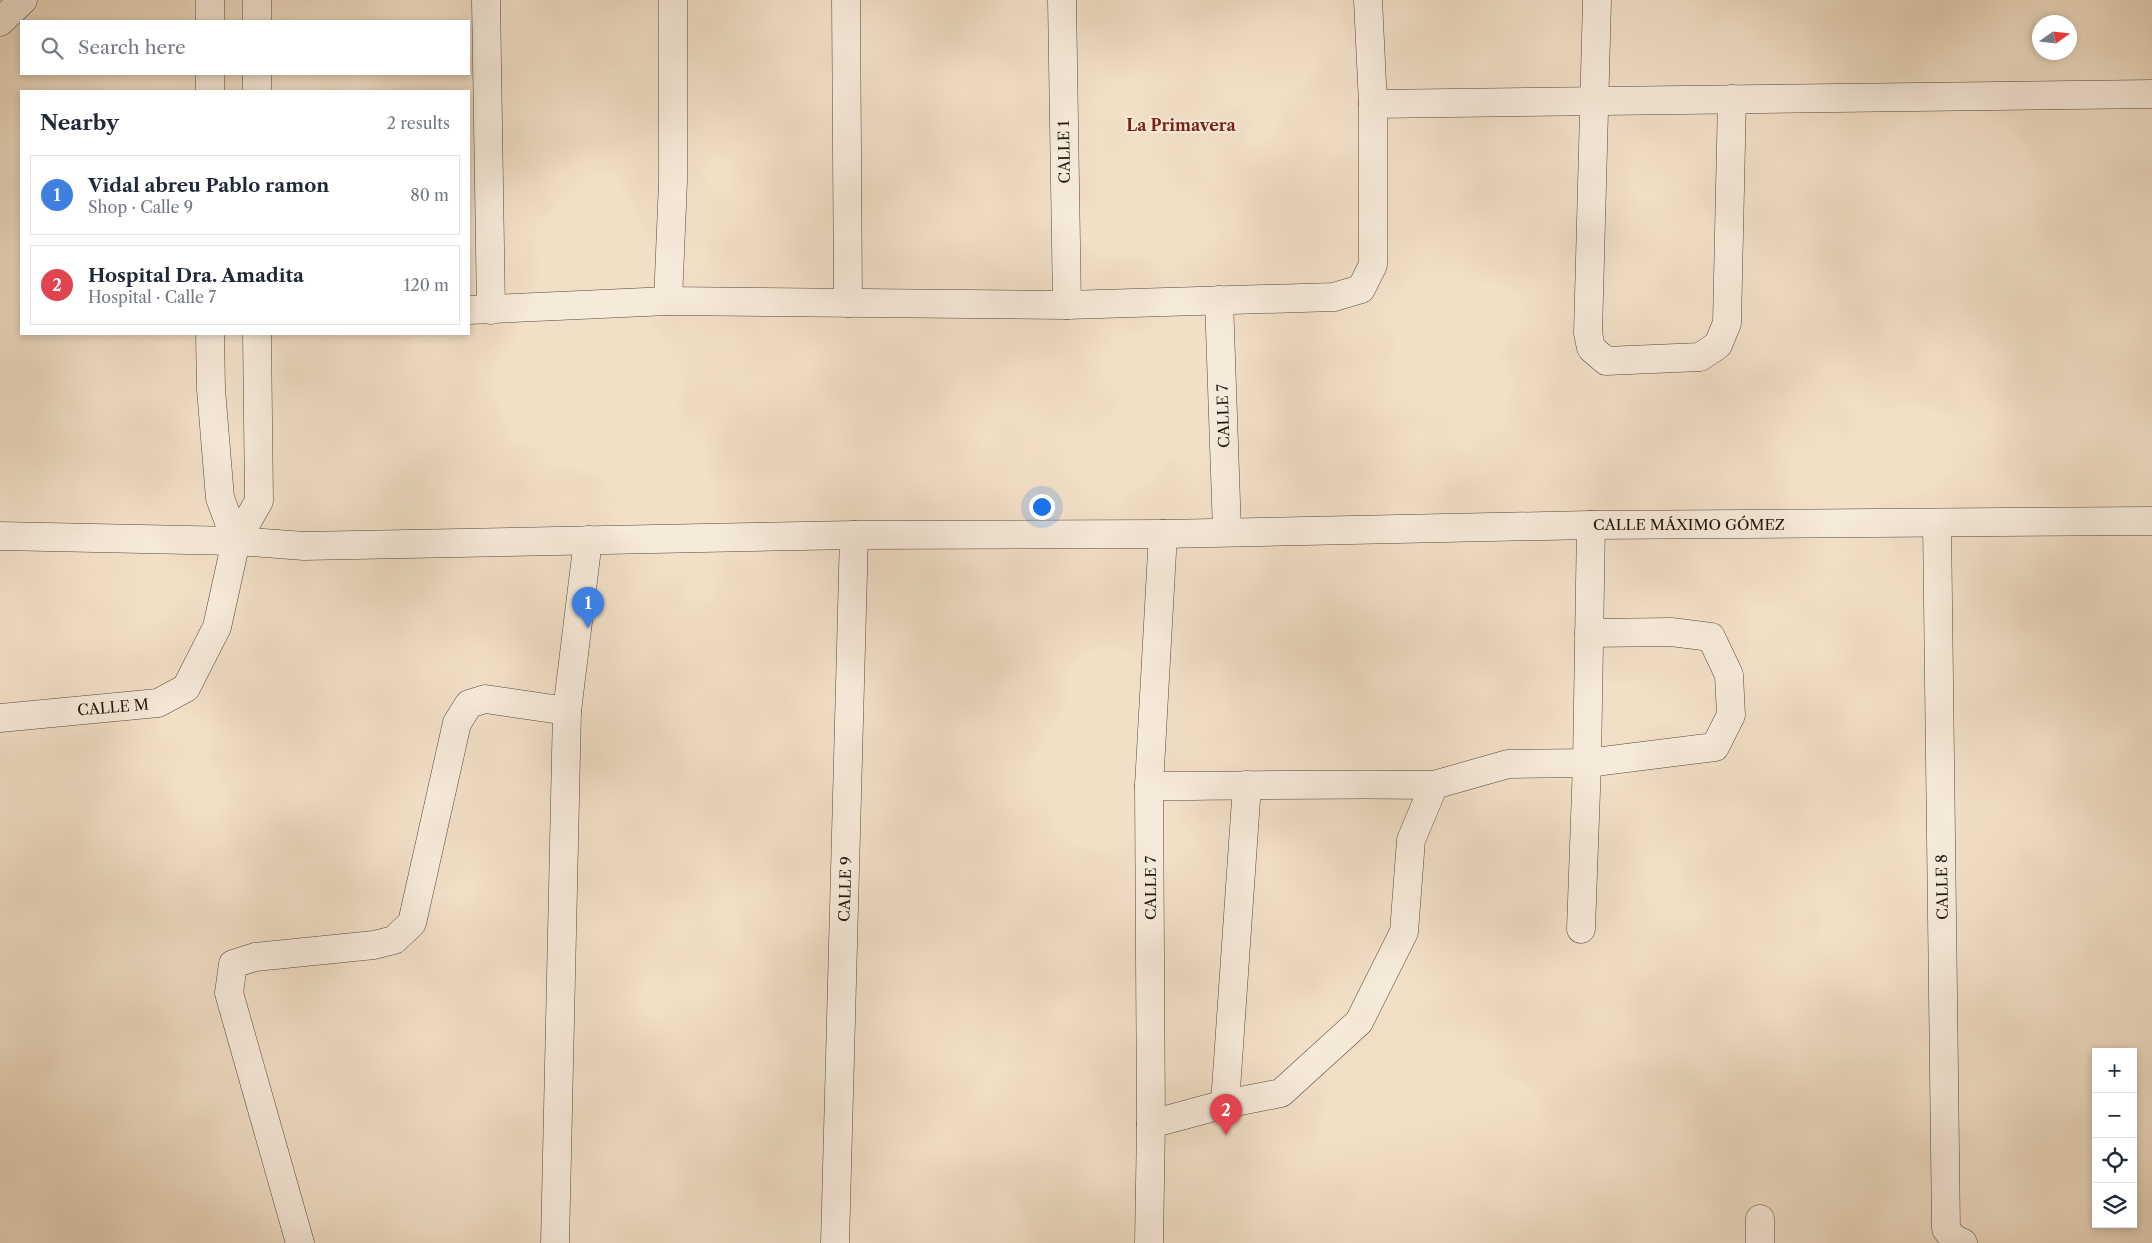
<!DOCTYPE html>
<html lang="en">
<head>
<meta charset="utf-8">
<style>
	body { margin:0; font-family:"Libre Caslon Text",serif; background:#f2f2f3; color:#1f2937 }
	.controls { position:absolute; right:15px; bottom:15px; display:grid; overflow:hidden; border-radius:0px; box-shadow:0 2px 8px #0003 }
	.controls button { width:45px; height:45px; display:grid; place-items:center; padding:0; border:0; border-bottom:1px solid #e0e1e3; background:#fff; color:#1f2937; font:25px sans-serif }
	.compass { position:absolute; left:2032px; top:15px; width:45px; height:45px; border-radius:50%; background:#fff; box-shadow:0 2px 8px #0003; rotate:76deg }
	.you { position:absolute; left:1041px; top:506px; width:18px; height:18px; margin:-12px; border:4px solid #fff; border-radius:50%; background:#1a73e8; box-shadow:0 0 0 8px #1a73e833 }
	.badge { display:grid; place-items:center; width:32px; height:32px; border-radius:50%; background:#7c3aed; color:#fff; font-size:16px; font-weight:700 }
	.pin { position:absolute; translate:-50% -41px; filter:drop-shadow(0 1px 2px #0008) }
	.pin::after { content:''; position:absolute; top:26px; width:18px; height:15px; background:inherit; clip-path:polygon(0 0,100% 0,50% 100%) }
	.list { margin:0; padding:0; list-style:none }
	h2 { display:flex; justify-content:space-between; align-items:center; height:65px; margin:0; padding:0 20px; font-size:21px }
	h2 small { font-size:16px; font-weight:400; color:#747a83 }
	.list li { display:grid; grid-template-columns:32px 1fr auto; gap:15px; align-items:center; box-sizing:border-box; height:80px; margin:0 10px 10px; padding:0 10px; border:1px solid #e0e1e3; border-radius:0px }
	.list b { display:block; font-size:19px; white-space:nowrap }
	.list p { margin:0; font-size:16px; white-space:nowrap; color:#747a83 }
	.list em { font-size:16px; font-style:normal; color:#747a83 }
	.icon { flex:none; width:28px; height:28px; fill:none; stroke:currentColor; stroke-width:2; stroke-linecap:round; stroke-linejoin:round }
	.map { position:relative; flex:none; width:2152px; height:1243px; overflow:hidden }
	.search { position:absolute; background:#fff; box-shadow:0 2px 8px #0003; left:20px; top:20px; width:450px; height:55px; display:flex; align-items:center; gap:12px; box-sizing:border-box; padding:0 18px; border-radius:0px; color:#747a83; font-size:19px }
	.panel { position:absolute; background:#fff; box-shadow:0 2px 8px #0003; left:20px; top:90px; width:450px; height:245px; border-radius:0px }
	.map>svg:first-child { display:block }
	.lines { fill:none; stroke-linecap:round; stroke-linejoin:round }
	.minor-casing { stroke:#54493c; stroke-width:29 }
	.minor { stroke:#f6eada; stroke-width:28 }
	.labels { text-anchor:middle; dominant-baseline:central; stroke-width:4.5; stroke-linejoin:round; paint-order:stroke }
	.street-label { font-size:15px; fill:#1f170e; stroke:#f6eada }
	.neighbourhood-label { font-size:16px; font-weight:bold; fill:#7a1f14; stroke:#f6eada }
</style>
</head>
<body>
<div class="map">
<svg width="2152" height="1243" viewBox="0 0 2152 1243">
	<rect width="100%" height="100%" fill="#f1dfc6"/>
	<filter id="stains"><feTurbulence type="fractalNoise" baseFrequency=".004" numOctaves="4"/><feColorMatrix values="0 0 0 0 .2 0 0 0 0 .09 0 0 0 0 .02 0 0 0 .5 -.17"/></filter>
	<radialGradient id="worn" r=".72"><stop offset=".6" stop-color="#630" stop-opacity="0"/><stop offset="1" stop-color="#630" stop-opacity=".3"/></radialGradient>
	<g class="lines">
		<g class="minor-casing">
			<g id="minor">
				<path d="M257,0V21"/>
				<path d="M486,0L491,310"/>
				<path d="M846,0L848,303"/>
				<path d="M1062,0L1067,305"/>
				<path d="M1597,0L1588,333L1591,348L1606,361L1700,357L1718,345L1727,323L1732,99"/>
				<path d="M210,21V0"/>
				<path d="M0,22L23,0"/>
				<path d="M257,74V91"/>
				<path d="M210,91V74"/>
				<path d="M1373,104L2152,94"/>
				<path d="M1219,300L1227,531"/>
				<path d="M668,301L673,181V0"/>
				<path d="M469,310L668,301L1067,305L1334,297L1361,289L1373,265V104L1368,0"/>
				<path d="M210,334L211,389L220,498L236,541"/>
				<path d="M1937,523L1946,1229L1953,1238L1963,1243"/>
				<path d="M0,536L236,541L304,546L854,535L1163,534L1591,525L2152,521"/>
				<path d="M0,718L158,703L186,688L217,627L236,541L259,501L257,334"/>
				<path d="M1149,786C1244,786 1339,783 1434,785"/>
				<path d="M1581,929L1587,763L1591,525"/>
				<path d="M1225,1104L1247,785"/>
				<path d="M1151,1124L1225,1104L1281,1093L1359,1022L1404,932L1411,840L1434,785L1508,764L1587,763L1715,747L1731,715L1729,675L1711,637L1671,632L1589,633"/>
				<path d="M1760,1219V1243"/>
				<path d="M300,1243L229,993L233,964L255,957L374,945L394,940L412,923L457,723L469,704L485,699L567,711"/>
				<path d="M555,1243L567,711L588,540"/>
				<path d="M835,1243L854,535"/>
				<path d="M1149,1243L1151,1124L1149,786L1163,534"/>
			</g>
		</g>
		<use href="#minor" class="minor"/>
	</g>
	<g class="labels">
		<g class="street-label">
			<text transform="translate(1064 152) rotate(-91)">CALLE 1</text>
			<text transform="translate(1223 416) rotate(-92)">CALLE 7</text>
			<text x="1689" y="524">CALLE MÁXIMO GÓMEZ</text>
			<text transform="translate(113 707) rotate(-5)">CALLE M</text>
			<text transform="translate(1942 887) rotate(-91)">CALLE 8</text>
			<text transform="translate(1150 888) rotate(-90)">CALLE 7</text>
			<text transform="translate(845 889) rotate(-88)">CALLE 9</text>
		</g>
		<g class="neighbourhood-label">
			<text x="1181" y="125">La Primavera</text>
		</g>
	</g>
	<rect width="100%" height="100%" filter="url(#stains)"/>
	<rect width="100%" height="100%" fill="url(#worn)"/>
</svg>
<div class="controls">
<button>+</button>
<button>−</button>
<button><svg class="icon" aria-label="locate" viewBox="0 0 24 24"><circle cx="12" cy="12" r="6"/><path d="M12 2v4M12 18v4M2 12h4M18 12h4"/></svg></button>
<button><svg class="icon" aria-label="layers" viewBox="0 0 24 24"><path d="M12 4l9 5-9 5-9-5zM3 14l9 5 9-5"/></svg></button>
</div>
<svg class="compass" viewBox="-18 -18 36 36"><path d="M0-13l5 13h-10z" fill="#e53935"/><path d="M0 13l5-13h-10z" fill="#747a83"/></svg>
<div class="you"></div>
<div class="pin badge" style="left:588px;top:628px;background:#3f7fe0">1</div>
<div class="pin badge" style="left:1226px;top:1135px;background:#e0444e">2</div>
<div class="search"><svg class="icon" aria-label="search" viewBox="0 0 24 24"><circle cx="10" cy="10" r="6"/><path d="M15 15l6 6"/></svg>Search here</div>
<section class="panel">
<h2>Nearby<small>2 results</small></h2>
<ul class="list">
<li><span class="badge" style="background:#3f7fe0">1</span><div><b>Vidal abreu Pablo ramon</b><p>Shop · Calle 9</p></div><em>80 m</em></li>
<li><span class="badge" style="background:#e0444e">2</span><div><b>Hospital Dra. Amadita</b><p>Hospital · Calle 7</p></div><em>120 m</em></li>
</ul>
</section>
</div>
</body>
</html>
